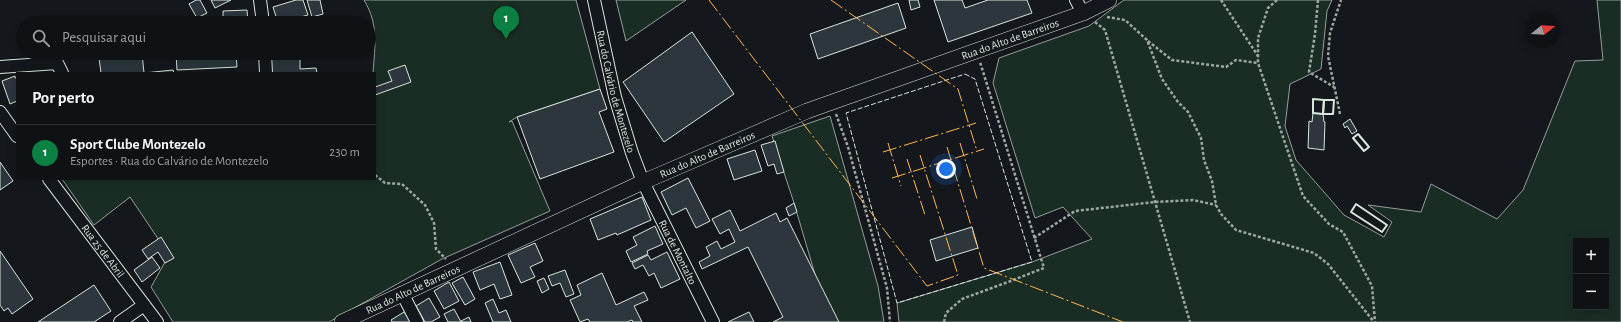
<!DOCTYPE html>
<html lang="pt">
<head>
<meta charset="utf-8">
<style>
	body { margin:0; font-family:"Alegreya Sans",sans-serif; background:#181b1e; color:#f1f3f6 }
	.controls { position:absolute; right:12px; bottom:12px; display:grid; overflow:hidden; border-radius:0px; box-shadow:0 2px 10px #0003 }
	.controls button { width:36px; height:36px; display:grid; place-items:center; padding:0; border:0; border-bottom:1px solid #2f3234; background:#0f1215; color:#f1f3f6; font:20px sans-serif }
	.compass { position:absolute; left:1525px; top:12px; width:36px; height:36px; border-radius:50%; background:#0f1215; box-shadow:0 2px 10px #0003; rotate:72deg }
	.you { position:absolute; left:946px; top:169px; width:14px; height:14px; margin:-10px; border:3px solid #fff; border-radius:50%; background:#1a73e8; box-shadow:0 0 0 6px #1a73e833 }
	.badge { display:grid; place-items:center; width:26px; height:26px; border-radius:50%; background:#0b8043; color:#fff; font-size:13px; font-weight:700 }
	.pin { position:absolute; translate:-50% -33px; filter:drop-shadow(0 1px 2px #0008) }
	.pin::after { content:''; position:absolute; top:21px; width:14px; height:12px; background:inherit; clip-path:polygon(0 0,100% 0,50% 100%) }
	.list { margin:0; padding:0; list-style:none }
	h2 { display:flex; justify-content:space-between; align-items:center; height:52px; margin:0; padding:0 16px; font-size:17px }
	h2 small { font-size:13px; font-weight:400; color:#9b9ea0 }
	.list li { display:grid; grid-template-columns:26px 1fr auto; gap:12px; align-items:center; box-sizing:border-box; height:56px; padding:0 16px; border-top:1px solid #2f3234 }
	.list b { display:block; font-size:15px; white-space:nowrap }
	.list p { margin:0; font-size:13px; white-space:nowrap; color:#9b9ea0 }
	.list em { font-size:13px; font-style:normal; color:#9b9ea0 }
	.icon { flex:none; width:22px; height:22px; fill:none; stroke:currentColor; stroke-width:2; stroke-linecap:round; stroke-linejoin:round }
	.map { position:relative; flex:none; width:1621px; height:322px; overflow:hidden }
	.search { position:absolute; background:#0f1215; box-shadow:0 2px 10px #0003; left:16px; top:16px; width:360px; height:44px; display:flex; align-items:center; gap:10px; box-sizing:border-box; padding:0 14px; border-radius:22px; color:#9b9ea0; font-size:15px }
	.panel { position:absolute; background:#0f1215; box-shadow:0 2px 10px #0003; left:16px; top:72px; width:360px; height:108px; border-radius:0px }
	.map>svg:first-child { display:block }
	.green { fill:#1a2d24; stroke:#939e99; fill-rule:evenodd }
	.building { fill:#2c363c; stroke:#d8e6dc }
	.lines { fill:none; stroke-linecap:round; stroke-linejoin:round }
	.minor-casing { stroke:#d8e6dc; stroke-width:14 }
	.tertiary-casing { stroke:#d8e6dc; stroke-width:16 }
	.path { stroke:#9da8a2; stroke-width:2.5; stroke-dasharray:3 2; stroke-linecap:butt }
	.minor { stroke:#14181c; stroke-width:12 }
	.tertiary { stroke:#14181c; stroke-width:15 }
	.fence { stroke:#d8e6dc; stroke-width:1; stroke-dasharray:5 2; stroke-linecap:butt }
	.wall { stroke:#d8e6dc; stroke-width:2 }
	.power { stroke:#ffb74d; stroke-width:1; stroke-dasharray:14 3 2 3; stroke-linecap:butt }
	.labels { text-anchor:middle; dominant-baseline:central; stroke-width:3; stroke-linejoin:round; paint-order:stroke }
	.street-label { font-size:11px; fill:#d8e6dc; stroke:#14181c }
</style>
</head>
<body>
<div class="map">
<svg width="1621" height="322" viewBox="0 0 1621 322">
	<rect width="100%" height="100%" fill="#14181c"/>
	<g class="green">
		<path d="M364,0H576L600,89L517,117L509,122L512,121L550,211L442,259L329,322H173L151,287L169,255L130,197L94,225L62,179H375V73H373C375,45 379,25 364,0Z"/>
		<path d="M616,0H686L626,41Z"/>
		<path d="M1124,0H1332L1327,11L1321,69L1290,84L1285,126L1296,160L1344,215L1384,237L1392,222L1368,205L1421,212L1431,184L1497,219L1523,190L1575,61L1603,60L1597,0H1621V322H899L897,303L1032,262L1092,239L1063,207L1035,218L993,83L999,58L1089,26ZM1576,241H1606V307H1576Z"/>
		<path d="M830,116L878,286L884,322H829L794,203L772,136Z"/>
	</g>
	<g class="building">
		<path d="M196,0H200L207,13L197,18L189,4Z"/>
		<path d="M211,0H231L215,8Z"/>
		<path d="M296,0H303L308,15L278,23L273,7Z"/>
		<path d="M307,0H320L323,14L312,17Z"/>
		<path d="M909,0H918L920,7L911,10Z"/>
		<path d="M934,0H962L965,8L988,0H1027L1032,13L948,42Z"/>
		<path d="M898,3L906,28L818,59L810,34Z"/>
		<path d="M247,10L248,23H223V11Z"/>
		<path d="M692,32L734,94L664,142L623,82Z"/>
		<path d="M136,53H142L144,73L173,70L174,73H101L99,58Z"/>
		<path d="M176,53H236L237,67L177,70Z"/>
		<path d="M270,53H320V58L300,59V69L316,68L317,73H271Z"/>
		<path d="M405,65L411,82L375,95V87L392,81L388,71Z"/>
		<path d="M15,76V78H17V101L10,104L2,81Z"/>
		<path d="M600,89L607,109L599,112L614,152L540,179L517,117Z"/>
		<path d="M1313,113L1323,114L1324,122H1325L1324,150L1308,148L1309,121L1312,122Z"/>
		<path d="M1350,119L1357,131L1352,134L1347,126L1345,128L1343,124Z"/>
		<path d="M775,141L784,172L777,174L774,164L768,166L761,145Z"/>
		<path d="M755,150L762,171L734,180L727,159Z"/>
		<path d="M0,162L13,181L0,190Z"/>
		<path d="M688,178L710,221L696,228L686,208L672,215L661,192Z"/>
		<path d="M642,197L651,220L617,235L616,233L598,240L590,219Z"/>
		<path d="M794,203L797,212L789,216L786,208Z"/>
		<path d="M730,210L740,231L776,213L780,222L787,218L839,322H773L783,317L748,247L702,269L699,262L710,256L706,247L717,241L721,249L735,242L729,229L720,234L712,219Z"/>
		<path d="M655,226L663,244L647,251L648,254L631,262L626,251L637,245L633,237Z"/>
		<path d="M972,227L978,248L936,261L930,240Z"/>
		<path d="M161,237L174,258L165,263L158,252L148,259L142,250Z"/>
		<path d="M535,243L543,261L530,267L535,277L521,283L508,255Z"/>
		<path d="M0,251L33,299L12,314L8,308L4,311L0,305Z"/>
		<path d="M667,252L680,279L661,288L654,273L649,276L643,265L635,269L632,263L648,255L651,260Z"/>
		<path d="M152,257L160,268L142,282L134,270Z"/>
		<path d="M500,262L512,295L500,299L494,284L480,290L473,272Z"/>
		<path d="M565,270L574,294L566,297L560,283L552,286L548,276Z"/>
		<path d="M602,273L616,305L644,292L648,300L634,306L642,322H633L632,320L627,322H590L588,319L580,322L570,300L581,295L577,285Z"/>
		<path d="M463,277L475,299L465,305L452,283Z"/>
		<path d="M544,278L549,289L542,293L537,281Z"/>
		<path d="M449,282L459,301L444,309L434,291Z"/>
		<path d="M94,285L111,311L94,322H38Z"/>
		<path d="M429,298L440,317L431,322H425L416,306Z"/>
		<path d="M493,299L499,313L506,310L511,322H493L485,303Z"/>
		<path d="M454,309L461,322H448L444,314Z"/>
		<path d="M404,312L411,322H392L391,320Z"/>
		<path d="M749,312L754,322H728Z"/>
		<path d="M469,317L471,322H462L461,321Z"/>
	</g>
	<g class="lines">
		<g class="minor-casing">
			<g id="minor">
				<path d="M260,0L263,23"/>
				<path id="s1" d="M594,0L615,97L632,153L643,182L713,322"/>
				<path d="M1076,0L1083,13"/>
				<path d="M265,53L266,73"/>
				<path d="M0,67L57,63L62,73"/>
				<path d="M0,112L17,136"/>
				<path id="s2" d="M49,179L157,322"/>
				<path d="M402,293L417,322"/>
				<path d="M120,322L144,305"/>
			</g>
		</g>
		<g class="tertiary-casing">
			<g id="tertiary">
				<path id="s3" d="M342,322L643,182L807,111L1083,13L1109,0"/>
			</g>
		</g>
		<g class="path">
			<path d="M1221,0L1258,56"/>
			<path d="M1277,0L1268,8L1258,38V63L1303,196L1329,224L1343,232L1372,286L1375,322"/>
			<path d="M1318,0L1315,34L1309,72L1334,87"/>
			<path d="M1107,17L1125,20L1147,40L1162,79L1178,102L1188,112L1201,138L1204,160L1212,181L1216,205L1221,214L1236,230L1314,253L1328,264L1374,322"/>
			<path d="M1095,22L1105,30L1190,322"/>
			<path d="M1148,41L1172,60L1226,67L1236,60L1258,63"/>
			<path d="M836,114L848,147L887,288L890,322"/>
			<path d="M1340,114L1328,56L1330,33L1341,0"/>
			<path d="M375,175L385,183L402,184L425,205L434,223L436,249L446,259"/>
			<path d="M1034,238L1075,211L1155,202L1193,200L1216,205"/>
			<path d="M944,322L946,313L962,299L1008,282L1044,268L980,62"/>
		</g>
		<use href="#minor" class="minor"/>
		<use href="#tertiary" class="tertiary"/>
		<path class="fence" d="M965,74L975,79L1032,262L897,303L846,113Z"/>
		<g class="wall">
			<path d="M1313,99L1324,100L1323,114L1313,113Z"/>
			<path d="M1324,100H1334L1333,114H1323Z"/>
			<path d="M1358,134L1369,147L1364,151L1353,138Z"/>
			<path d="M1356,204L1387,225L1382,232L1351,212Z"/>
		</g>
		<g class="power">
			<path d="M709,0L927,286L958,275L920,155"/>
			<path d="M831,0L958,89L977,151"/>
			<path d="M888,143L901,186"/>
			<path d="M960,143L977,199"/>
			<path d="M947,147L984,268L1123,322"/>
			<path d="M883,152L976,123"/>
			<path d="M907,159L925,215"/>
			<path d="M892,178L984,149"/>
		</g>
	</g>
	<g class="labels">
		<g class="street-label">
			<text stroke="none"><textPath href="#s3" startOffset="726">Rua do Alto de Barreiros</textPath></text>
			<text stroke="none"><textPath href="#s1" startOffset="94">Rua do Calvário de Montezelo</textPath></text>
			<text stroke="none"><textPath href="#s3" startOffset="402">Rua do Alto de Barreiros</textPath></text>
			<text stroke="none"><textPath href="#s2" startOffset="90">Rua 25 de Abril</textPath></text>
			<text stroke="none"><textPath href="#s1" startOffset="267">Rua de Montalto</textPath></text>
			<text stroke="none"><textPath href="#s3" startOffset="78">Rua do Alto de Barreiros</textPath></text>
		</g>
	</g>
</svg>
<div class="controls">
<button>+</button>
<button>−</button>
</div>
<svg class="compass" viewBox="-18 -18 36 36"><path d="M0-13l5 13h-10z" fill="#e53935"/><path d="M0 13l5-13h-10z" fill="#9b9ea0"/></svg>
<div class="you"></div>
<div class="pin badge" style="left:506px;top:39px">1</div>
<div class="search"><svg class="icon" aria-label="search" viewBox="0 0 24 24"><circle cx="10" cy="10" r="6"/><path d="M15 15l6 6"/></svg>Pesquisar aqui</div>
<section class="panel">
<h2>Por perto<small></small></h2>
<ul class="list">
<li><span class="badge">1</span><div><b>Sport Clube Montezelo</b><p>Esportes · Rua do Calvário de Montezelo</p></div><em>230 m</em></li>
</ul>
</section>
</div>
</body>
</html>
